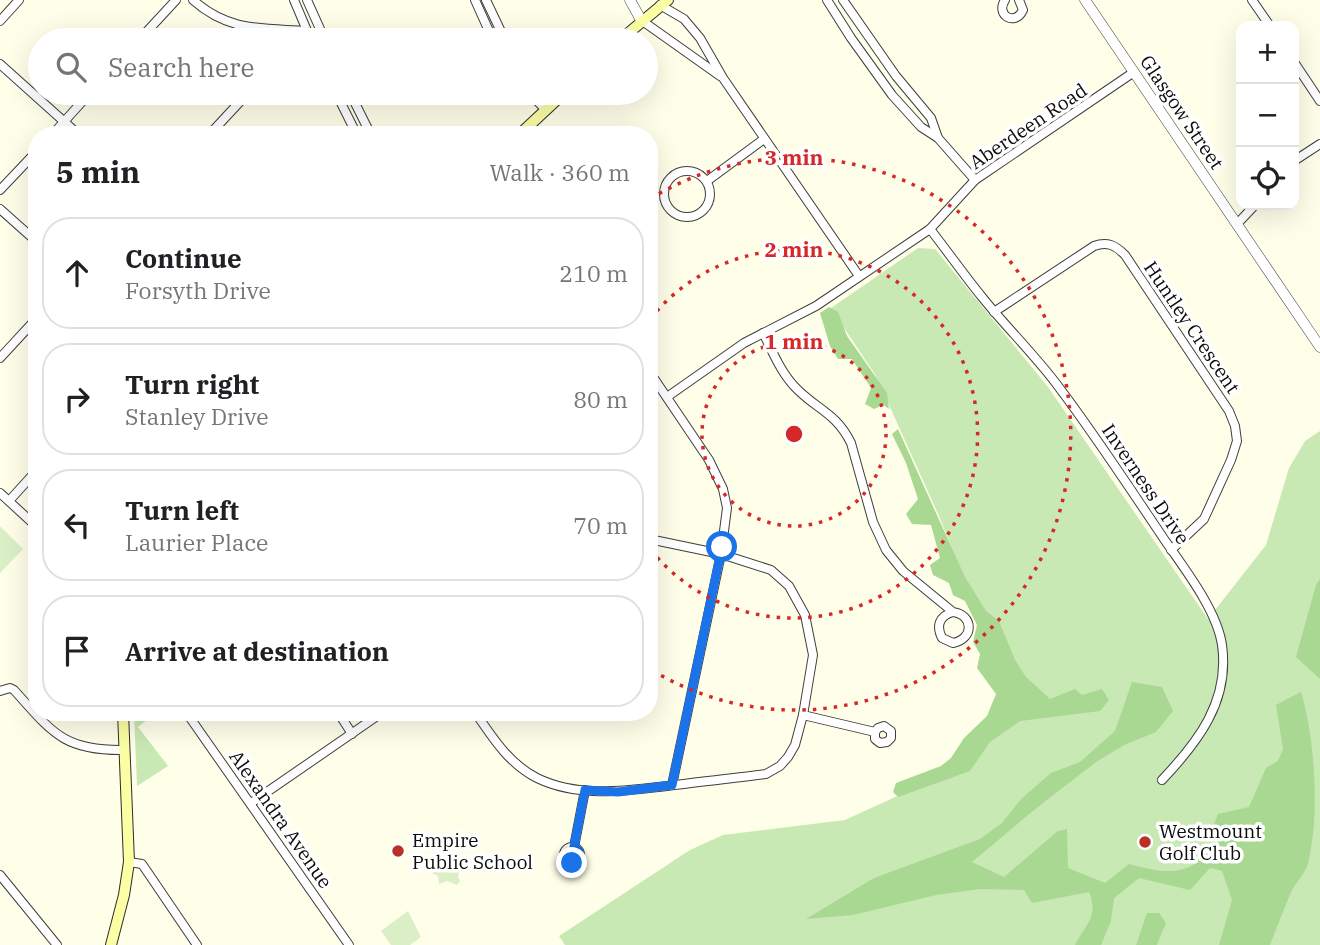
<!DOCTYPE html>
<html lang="en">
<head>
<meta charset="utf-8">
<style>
	body { margin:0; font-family:"IBM Plex Serif",serif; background:#f2f2f2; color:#202124 }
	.controls { position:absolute; right:21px; top:21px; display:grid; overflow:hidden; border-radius:14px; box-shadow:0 7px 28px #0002 }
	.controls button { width:63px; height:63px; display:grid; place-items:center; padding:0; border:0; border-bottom:2px solid #e0e0e0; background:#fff; color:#202124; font:35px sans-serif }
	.stop { position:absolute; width:21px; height:21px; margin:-16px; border:5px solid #1a73e8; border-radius:50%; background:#fff }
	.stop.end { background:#1a73e8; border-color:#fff; box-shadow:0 2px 7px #0008 }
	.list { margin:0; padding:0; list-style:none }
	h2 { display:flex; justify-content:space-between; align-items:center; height:91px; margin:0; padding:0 28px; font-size:30px }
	h2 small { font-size:23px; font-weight:400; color:#757577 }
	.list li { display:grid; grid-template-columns:46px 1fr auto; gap:21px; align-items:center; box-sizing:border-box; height:112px; margin:0 14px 14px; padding:0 14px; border:2px solid #e0e0e0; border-radius:28px }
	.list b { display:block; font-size:26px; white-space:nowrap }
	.list p { margin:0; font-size:23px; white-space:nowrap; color:#757577 }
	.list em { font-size:23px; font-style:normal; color:#757577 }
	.icon { flex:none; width:38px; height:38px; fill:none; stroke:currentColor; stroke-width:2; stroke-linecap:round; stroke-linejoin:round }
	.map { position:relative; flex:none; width:1320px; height:945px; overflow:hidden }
	.search { position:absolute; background:#fff; box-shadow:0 7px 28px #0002; left:28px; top:28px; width:630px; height:77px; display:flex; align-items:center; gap:18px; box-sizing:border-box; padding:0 24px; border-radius:38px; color:#757577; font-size:26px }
	.panel { position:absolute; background:#fff; box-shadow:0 7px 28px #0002; left:28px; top:126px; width:630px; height:595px; border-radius:28px }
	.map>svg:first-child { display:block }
	.green { fill:#c8e8b4 }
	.forest { fill:#a9d893 }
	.pitch { fill:#dbefc6 }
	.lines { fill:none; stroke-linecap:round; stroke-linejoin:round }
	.minor-casing { stroke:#3e3e3e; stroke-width:10 }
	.tertiary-casing { stroke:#3e3e3e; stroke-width:11 }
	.secondary-casing { stroke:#2d2d2d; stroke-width:12 }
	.minor { stroke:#fff; stroke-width:8 }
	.tertiary { stroke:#fff; stroke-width:10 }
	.secondary { stroke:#fcfea4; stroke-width:10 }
	.route { stroke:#1a73e8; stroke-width:9 }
	.ring { fill:none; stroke:#d62828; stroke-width:3.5; stroke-dasharray:3.5 7 }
	.poi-dot { fill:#b93225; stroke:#fff; stroke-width:2.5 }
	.labels { text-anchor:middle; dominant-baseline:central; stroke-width:7; stroke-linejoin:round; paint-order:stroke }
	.street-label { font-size:19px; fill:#0b0b0b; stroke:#fff }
	.poi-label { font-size:19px; fill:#0b0b0b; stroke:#fff; text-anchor:start }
	.centre { fill:#d62828; stroke:#fff; stroke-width:3.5 }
	.ring-label { font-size:21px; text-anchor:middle; font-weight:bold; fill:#d62828; stroke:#fff; stroke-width:7; stroke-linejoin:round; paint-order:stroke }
</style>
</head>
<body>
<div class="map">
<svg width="1320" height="945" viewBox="0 0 1320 945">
	<rect width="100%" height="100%" fill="#fffee9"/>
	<g class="green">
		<path d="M918,248L935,249L1048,387L1208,619L1266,545L1289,468L1305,441L1320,431V945H565L559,936L690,850L723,835L845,820L915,788L942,771L1010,694L939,516L876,376L831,308Z"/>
		<path d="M134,712H157L138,727L168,766L137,786Z"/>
	</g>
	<g class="forest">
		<path d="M829,307L838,312L847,336L887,393L889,409L883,405L874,409L865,404L871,388L852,359H838L830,346L820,313Z"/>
		<path d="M898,429L965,577L986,611L999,621L1015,660L1026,677L1050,699L1075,689L1082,695L1102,689L1109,700L1100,711L1020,721L990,742L970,771L898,797L893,792L896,783L941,766L951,758L964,738L987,716L996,694L977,668L980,654L973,642L977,625L965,601L953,595L949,583L933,575L930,565L940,558L931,525L912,524L906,514L918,499L906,463L892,434Z"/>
		<path d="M1320,579V679L1296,657L1316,585Z"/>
		<path d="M1132,682L1162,687L1173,711L1156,732L1124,745L1096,762L1034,810L972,862L1004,877L1058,831L1067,829L1068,868L1105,883L1129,864C1154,870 1178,878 1200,860C1207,853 1211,846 1220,840L1213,827L1218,814L1249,807L1266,768L1278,761L1283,749L1276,705L1301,692C1315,738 1320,816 1308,863C1306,872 1297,881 1292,890C1284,908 1277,927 1270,945H1219L1232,900L1222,871L1210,868L1190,890L1139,878L1114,898L1111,921L1101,945H1075C1086,924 1099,916 1089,892L1032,903L1024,890L980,889L936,895L853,915L806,919L874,878L980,839L1002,823L1021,799L1051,773L1080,762L1115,731Z"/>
		<path d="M1147,913H1159L1166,923L1158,942L1157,945H1136Z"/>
	</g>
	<g class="pitch">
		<path d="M0,526L23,549L0,573Z"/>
		<path d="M456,856L462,862L458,876L460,881L457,885L447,881L439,884L438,876L432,873V868L436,861Z"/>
		<path d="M408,911L421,937L410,945H391L381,931Z"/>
	</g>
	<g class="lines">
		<g class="minor-casing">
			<g id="minor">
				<path d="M193,0C229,32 262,28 306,31"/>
				<path d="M294,0L311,40"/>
				<path d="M307,0L325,40"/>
				<path d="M475,0L493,40"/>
				<path d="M486,0L505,40"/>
				<path d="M827,0L851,38L892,95L921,127L938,138L975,180"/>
				<path d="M843,0L896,76L931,118L938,138"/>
				<path d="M1005,0C995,15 1015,27 1023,10L1019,0"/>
				<path d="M1252,0L1270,26"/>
				<path d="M660,5L684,19L700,38L723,78L859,276"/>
				<path d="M641,20L720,76"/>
				<path d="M0,21L19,0"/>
				<path d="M139,40L176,0"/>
				<path d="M1294,62L1320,101"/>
				<path d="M0,64L79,135"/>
				<path d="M336,93L357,135"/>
				<path d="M350,93L371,135"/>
				<path d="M529,93L546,110"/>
				<path d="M545,93L554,102"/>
				<path d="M52,135L90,93"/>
				<path d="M209,135L248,93"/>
				<path d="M1294,161L1320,144"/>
				<circle cx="687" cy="194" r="23"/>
				<path d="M707,181L764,139"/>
				<path d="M0,190L37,151"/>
				<path d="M0,209L37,242"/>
				<path d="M1237,224L1255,205"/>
				<path d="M930,229C948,252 964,275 982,297C1006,327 1035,355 1058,386C1095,435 1129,487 1164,539C1184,568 1217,610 1222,645C1230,701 1198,742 1162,780"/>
				<path d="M994,312L1094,246C1107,241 1115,245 1125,255L1229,411L1235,426L1237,441L1231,460L1204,519L1171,550"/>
				<path d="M763,333C772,350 780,371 794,386C815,409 836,412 851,443L873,522L886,550L903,571L953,612C974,615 974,639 953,643L942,638C936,626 939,616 953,612"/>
				<path d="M0,358L37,318"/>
				<path d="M649,371L709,460L723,489L727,508L721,554L672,785"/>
				<path d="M667,397L744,343L816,306L930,229L975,180L1134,72"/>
				<path d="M0,493L37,527"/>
				<path d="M9,501L37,470"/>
				<path d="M0,691L10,688L14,690C52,732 63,751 124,750"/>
				<path d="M186,712L349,945"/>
				<path d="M338,712L352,734"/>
				<path d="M475,712C492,737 509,764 537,778C580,799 630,790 675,785C705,781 735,778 766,774L780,766L788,757L795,745L803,715L813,655L805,615L789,586L771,570L721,554L649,539"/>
				<path d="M803,715L875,732L878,728L884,726L891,731V738L887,742L880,743L875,739V732"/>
				<path d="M251,803L383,712"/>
				<circle cx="572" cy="855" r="8"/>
				<path d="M574,847L585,790"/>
				<path d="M129,862L142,864L197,945"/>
				<path d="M0,875L57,945"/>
			</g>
		</g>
		<g class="tertiary-casing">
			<g id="tertiary">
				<path d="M630,0L641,20"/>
				<path d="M1085,0L1320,347"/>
			</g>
		</g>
		<g class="secondary-casing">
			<g id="secondary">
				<path d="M620,40L668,0"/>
				<path d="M519,135L564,93"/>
				<path d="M111,945L124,895L129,862L123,712"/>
			</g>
		</g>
		<use href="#minor" class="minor"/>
		<use href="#tertiary" class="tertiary"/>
		<use href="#secondary" class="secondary"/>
	</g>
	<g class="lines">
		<path class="route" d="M572,863L580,858L579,851L574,847L585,790L618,792L672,785L722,547"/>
	</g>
	<g class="ring">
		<circle cx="794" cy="434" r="92"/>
		<path d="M650 319A184 184 0 1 1 650 549"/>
		<path d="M650 199A276 276 0 1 1 650 669"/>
	</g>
	<g class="poi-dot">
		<circle cx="1145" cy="842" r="7"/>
		<circle cx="398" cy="851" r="7"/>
	</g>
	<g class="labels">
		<g class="street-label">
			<text transform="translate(1182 112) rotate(56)">Glasgow Street</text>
			<text transform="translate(1028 126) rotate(-34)">Aberdeen Road</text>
			<text transform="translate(1192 327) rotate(56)">Huntley Crescent</text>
			<text transform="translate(1146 484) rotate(56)">Inverness Drive</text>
			<text transform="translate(281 819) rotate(55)">Alexandra Avenue</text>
		</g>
		<g class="poi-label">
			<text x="1159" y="831">Westmount<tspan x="1159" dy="22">Golf Club</tspan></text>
			<text x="412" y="840">Empire<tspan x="412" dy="22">Public School</tspan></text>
		</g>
	</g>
	<circle cx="794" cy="434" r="10" class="centre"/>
	<g class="ring-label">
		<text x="794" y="165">3 min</text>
		<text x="794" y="257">2 min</text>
		<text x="794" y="349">1 min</text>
	</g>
</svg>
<div class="controls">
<button>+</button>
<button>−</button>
<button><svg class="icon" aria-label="locate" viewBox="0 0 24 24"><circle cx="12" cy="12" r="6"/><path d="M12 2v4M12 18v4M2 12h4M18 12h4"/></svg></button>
</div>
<div class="stop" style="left:722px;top:547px"></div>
<div class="stop end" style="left:572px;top:863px"></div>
<div class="search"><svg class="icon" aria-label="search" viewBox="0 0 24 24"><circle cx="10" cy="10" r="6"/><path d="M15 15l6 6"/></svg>Search here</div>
<section class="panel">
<h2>5 min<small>Walk · 360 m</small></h2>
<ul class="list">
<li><svg class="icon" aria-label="ahead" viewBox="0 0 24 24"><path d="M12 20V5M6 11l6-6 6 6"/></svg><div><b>Continue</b><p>Forsyth Drive</p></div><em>210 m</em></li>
<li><svg class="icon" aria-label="right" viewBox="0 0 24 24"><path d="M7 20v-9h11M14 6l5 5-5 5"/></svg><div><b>Turn right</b><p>Stanley Drive</p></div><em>80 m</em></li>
<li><svg class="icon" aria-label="left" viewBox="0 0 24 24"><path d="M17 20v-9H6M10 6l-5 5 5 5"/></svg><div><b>Turn left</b><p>Laurier Place</p></div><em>70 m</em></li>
<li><svg class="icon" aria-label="arrive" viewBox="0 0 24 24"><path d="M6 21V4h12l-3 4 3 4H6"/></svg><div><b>Arrive at destination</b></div></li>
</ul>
</section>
</div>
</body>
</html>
